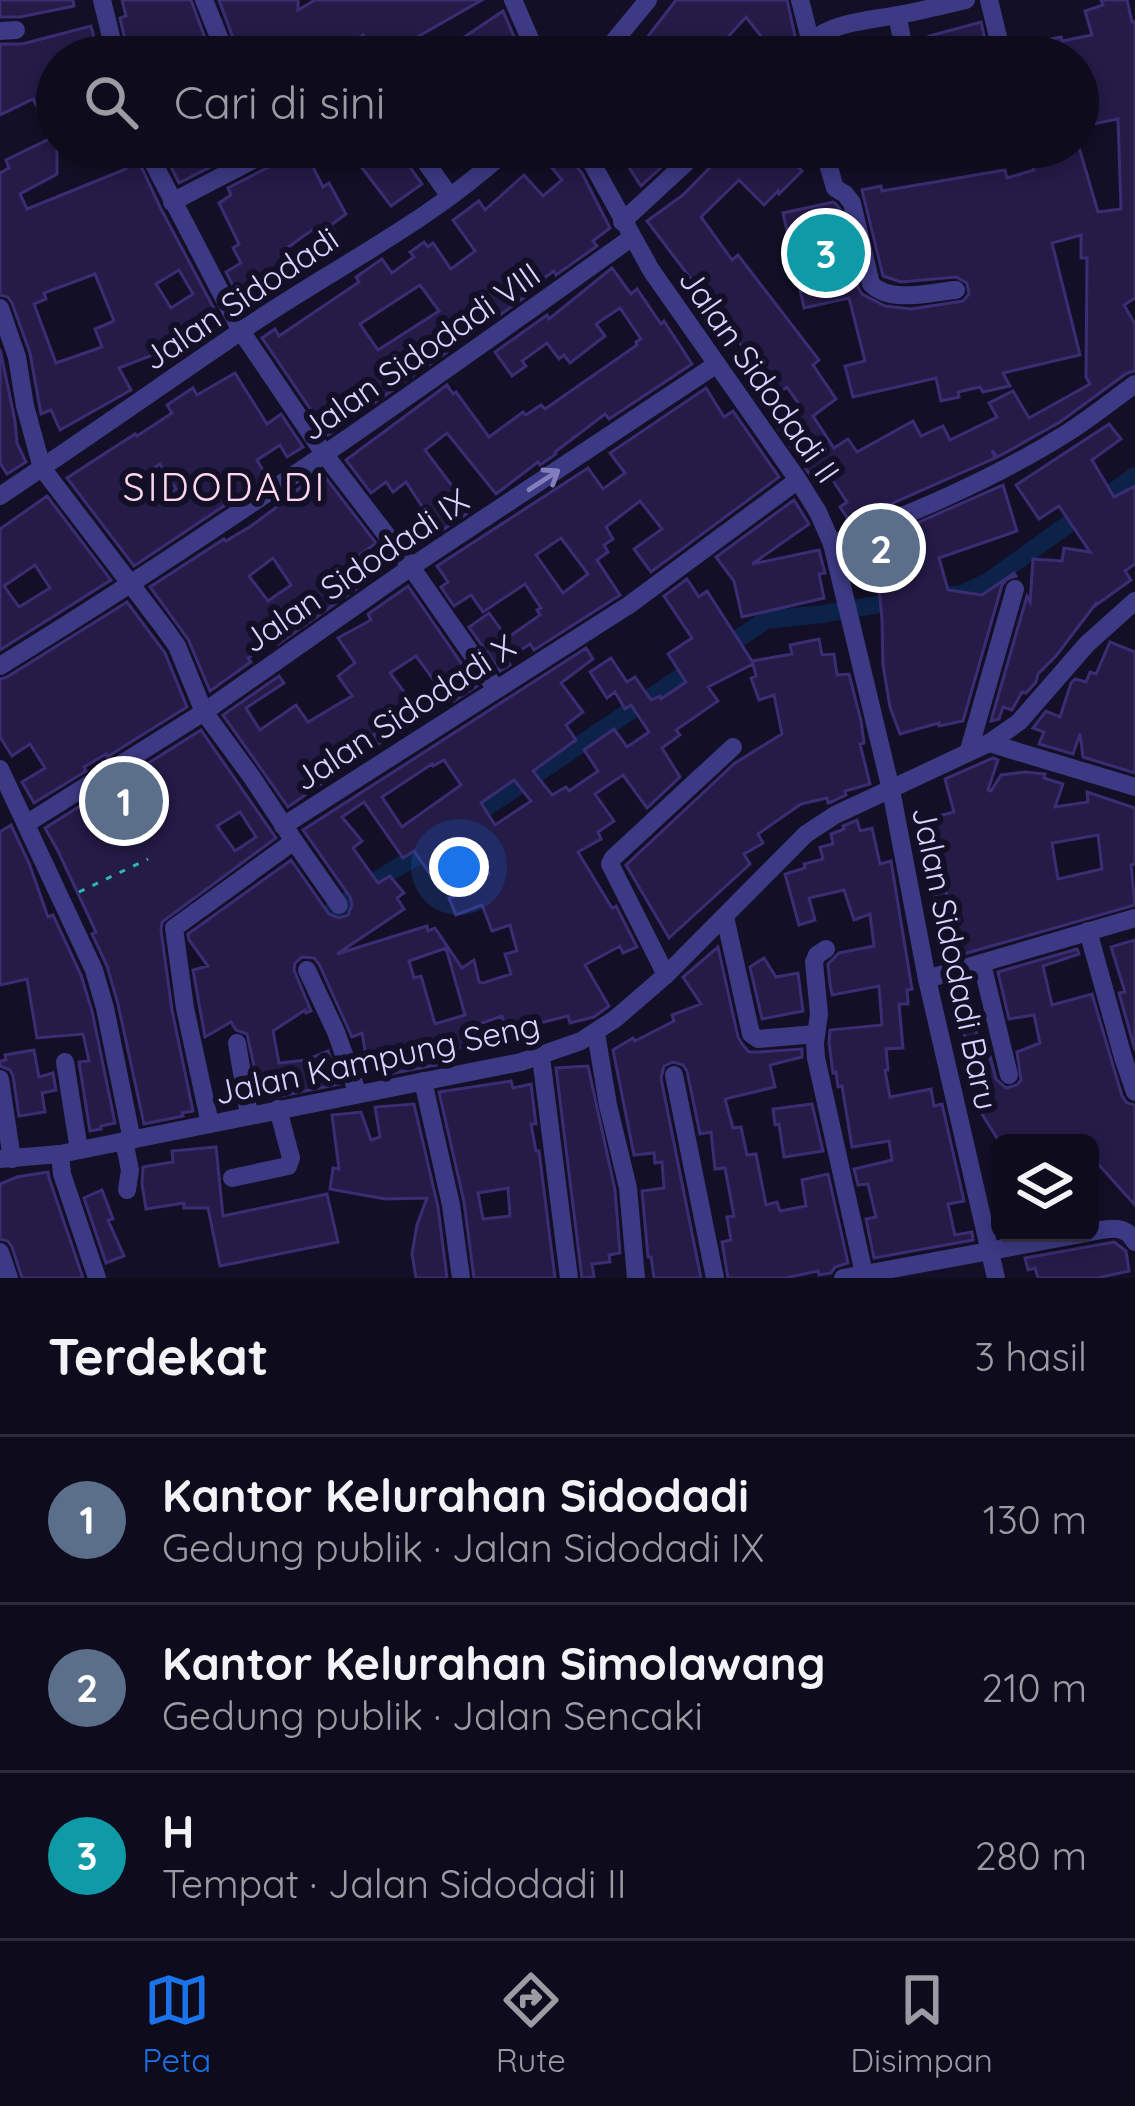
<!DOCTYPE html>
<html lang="id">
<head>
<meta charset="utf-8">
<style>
	body { margin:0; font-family:Quicksand,sans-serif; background:#1c1929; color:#f1f3f6 }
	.controls { position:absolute; right:36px; bottom:36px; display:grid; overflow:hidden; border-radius:18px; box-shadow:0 6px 18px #0003 }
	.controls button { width:108px; height:108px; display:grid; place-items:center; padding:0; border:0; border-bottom:3px solid #2e2b3b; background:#0e0b1c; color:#f1f3f6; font:60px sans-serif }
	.you { position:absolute; left:459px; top:867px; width:42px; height:42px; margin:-30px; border:9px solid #fff; border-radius:50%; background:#1a73e8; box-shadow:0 0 0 18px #1a73e833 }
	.badge { display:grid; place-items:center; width:78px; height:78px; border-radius:50%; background:#1a73e8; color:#fff; font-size:39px; font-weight:700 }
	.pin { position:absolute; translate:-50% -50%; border:6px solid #fff; box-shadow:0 3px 12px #0006 }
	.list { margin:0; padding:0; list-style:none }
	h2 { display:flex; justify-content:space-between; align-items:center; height:156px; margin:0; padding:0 48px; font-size:51px }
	h2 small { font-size:39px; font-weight:400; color:#9b9ba3 }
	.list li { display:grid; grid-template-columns:78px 1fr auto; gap:36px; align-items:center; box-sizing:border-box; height:168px; padding:0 48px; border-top:3px solid #2e2b3b }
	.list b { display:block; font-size:45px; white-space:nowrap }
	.list p { margin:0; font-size:39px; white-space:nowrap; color:#9b9ba3 }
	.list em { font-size:39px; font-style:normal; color:#9b9ba3 }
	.icon { flex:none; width:66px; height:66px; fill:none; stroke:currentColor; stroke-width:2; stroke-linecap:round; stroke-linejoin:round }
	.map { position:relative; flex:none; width:1135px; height:1278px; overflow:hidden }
	.search { position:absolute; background:#0e0b1c; box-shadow:0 6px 18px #0003; left:36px; right:36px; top:36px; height:132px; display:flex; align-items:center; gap:30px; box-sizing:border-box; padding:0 42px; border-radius:66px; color:#9b9ba3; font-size:45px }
	.sheet { height:660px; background:#0e0b1c }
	nav { display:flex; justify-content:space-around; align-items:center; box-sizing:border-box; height:168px; border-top:3px solid #2e2b3b; background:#0e0b1c; font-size:33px; color:#9b9ba3 }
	nav a { display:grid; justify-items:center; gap:6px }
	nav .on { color:#1a73e8 }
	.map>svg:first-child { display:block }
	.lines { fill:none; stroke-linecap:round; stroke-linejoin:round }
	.canal { stroke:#0c2248; stroke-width:18 }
	.building { fill:#241b47; stroke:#3b2d73; stroke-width:3; fill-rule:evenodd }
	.path { stroke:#2fb8b0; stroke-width:3; stroke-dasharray:6 9; stroke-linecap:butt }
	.minor { stroke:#3d3a85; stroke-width:18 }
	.oneway { stroke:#837fbc }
	.labels { text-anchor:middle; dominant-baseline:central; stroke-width:12; stroke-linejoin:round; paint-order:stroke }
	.street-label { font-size:33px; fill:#d9d4ff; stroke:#130f26 }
	.quarter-label { font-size:39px; letter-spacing:3px; fill:#ffd6f0; stroke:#130f26 }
</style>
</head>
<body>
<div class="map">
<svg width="1135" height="1278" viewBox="0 0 1135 1278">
	<rect width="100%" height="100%" fill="#130f26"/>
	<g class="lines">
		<g class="canal">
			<path d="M943,596L962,594L989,581L1135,476"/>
			<path d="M466,821L766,620L823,614L903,600"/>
			<path d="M327,915L383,876L435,846"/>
		</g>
	</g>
	<g class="building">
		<path d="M0,0H73L74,6L20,17H0Z"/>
		<path d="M122,0H191L212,57H129L120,18L126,16Z"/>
		<path d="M219,0H298V10L315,0H482L412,40L422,57H375L363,35L338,49L342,57H307L304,51L292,57H240Z"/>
		<path d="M676,0H787L795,36L769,57H747L764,40L746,17L710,57H632Z"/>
		<path d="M1101,0H1127L1132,22L1135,21V298L1124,305L1135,324V371L1127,373L1060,422L1005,453L997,457L992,450L995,458L850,522L840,507L847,502L830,476L817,485L777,427L802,409L787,387L771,398L758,379L756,381L738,355L745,350L647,221L683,195L730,147H778L802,171L779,194L778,191L764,205L739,180L701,217L732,260L738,255L819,360L813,365L836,399L813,416L834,448L848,439L857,452L913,421L921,436L943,426L950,440L997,417L989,403L1013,391L1029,418L1090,384L1086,377L1087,258H1081V235L1052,243L1080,355L1003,373L1010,386L983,392L980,387L958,392L959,397L941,401L936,378L853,397L845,366L865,361L849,298L804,308L783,213L833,202L836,204L840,209L858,287L862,294L885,306L911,309L963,301L969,294L967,283L956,277L901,282L883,276L862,190L881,186L882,191L1005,170L1007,178L1034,170L1028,147H1045V153L1078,147V144L1098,212L1121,209L1118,119L1078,127V57H1031L1028,44L1061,37L1062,41L1092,35L1085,11L1103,5Z"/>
		<path d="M503,11L516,41L493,51L497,57H459L451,46Z"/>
		<path d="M981,22L989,57H935L929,36Z"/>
		<path d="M91,26L99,57H57V174L20,194L27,209L126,169L114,147H132L161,209L219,318L158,353L119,368L131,390L60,430L51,410L41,414L30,353L12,303L8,297L0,295V173L9,168L6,160L53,137L33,99L0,115V44H22ZM179,270L193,294L171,308L156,284ZM95,274L114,321L95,329L102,347L56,363L34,304L46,299L44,293Z"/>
		<path d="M887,38L892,57H826V50Z"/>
		<path d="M174,147H230L234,155L179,183L168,161L178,156Z"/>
		<path d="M346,147H402L406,157L404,159L422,184L391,206Z"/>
		<path d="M535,147H561L582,173L610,228L593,241L597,246L556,275L554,271L530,288L532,292L494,319L491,316L457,340L460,343L360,413L358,410L333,426L336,430L328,435L262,338L275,329L279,336L359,282L356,277L382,259L392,273L414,257L410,252L424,242L428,247L433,243L451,269L475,251L453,220L479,201L485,210L524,175L543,196L562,180ZM420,285L439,311L378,350L360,324Z"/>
		<path d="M637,147H683L641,186L622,157Z"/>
		<path d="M304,149L323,187L329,183L346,214L331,225L341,242L326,251L312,230L280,253L295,278L244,307L226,272L241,263L233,248L239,244L219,203L231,195L228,188Z"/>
		<path d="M612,268L631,294L637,289L661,324L664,321L692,364L609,419L605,414L555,452L556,454L540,465L538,462L496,494L447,433L425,450L471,511L414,549L401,531L427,514L406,482L393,492L386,482L371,493L346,460L447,385L453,394L456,392L489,437L523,412L526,415L541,405L545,409L637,345L636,342L641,339L620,308L596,324L605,336L570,363L564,355L559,359L547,343L522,361L526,366L512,376L495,352L547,315L549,319Z"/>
		<path d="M0,349L15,421L17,443L26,462L7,474L0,463Z"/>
		<path d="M235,373L267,424L281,414L303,447L287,457L280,445L257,460L267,477L134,566L67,478L135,434L137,436L172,413L167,405L193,388L197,395ZM160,464L176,489L152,506L135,481Z"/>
		<path d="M706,388L724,417L733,411L779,477L651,572L634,549L662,529L640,501L606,527L613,539L604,545L608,552L597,560L620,595L534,650L530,644L507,659L510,665L500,671L469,627L489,613L507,638L540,615L537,610L541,608L525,584L483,612L471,595L454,606L441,587L448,582L437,566L588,468L603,489L625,473L610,453ZM561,538L588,574L563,593L536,555Z"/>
		<path d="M1109,424L1121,439L1092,460L1114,497L1135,486V564L1125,571L1131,580L1096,605L1097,602L1056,656L1038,674L1036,682L1026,693L1022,692L1012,710L1003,707L999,719L991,721L1027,596L1030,602L1033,559L1062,561L1064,548L1090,552L1059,506L1039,519L1016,485Z"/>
		<path d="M322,473L376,543L350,562L365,583L278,644L275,639L248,658L251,662L210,691L188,639L150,587L224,539L226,541L251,526L278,506L276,504ZM273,558L291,585L268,601L249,576Z"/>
		<path d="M1003,485L1017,531L939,558L948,590L982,595L1014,573L1016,576L1007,579L1002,585L963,721L939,726V723L900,734L890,707L883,665L882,619L879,588L867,589L865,569L872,568L865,546Z"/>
		<path d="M47,496L111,580L0,650V529ZM35,565L50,588L19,607L4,586Z"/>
		<path d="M794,500L809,524L752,564L819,550L825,573L819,574L824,598L742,617L734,581L716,557Z"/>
		<path d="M687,579L699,597L707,591L752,661L792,654L790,645L819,639L822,655L834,654L837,675L849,674L861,721L864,743L860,744L870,784L845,791L846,795L831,802L828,803L827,798L801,804L758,834L763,843L744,854L750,864L669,938L626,865L735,763L782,734L774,695L759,700L751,678L756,676L753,664L708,687L718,701L676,730L680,735L662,748L680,777L647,808L623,775L595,794L614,821L598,832L601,839L578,852L612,908L616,906L637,947L623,953L620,946L585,965L609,1006L594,1017L570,1023L568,1016L523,1027L525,1033L509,1038L502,1016L465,1029L470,1045L438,1054L441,1064L389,1074L387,1063L368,1067L362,1033L352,1037L319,964L314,958L302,957L295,963L294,970L311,1011L306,1013L305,1010L273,1031L279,1063L306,1060L328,1051L340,1084L271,1098L266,1073L256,1075L247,1034L236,1030L231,1022L205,1037L193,970L208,966L189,940L188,934L291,860L329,914L339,918L348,915L352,905L350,897L303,830L586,648L593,659L561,683L583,712L566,725L576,740L533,771L552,795L566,787L569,791L598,771L584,750L614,729L627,747L649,732L631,705L625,709L615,692L607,698L590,672L611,658L627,682L635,677L651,700L660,696L661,699L686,682L668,654L692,638L664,596ZM444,760L461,785L402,827L382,797L432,764L433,766ZM514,780L531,801L495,825L481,803ZM364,802L403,858L414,851L432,877L472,848L489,874L478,880L481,885L449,898L456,915L482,905L492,931L510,925L517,951L505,954L511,974L483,983L479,982L474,960L462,968L435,928L428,931L427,926L337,954L404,909L397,898L404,893L390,876L378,883L353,848L362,841L342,817ZM446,948L465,1015L435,1024L421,976L414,978L409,961Z"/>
		<path d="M408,586L477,686L454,701L448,691L444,694L416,656L390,673L421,715L402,728L396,719L374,735L380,743L288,807L223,715L279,676L284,683L246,708L260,730L296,705L308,722L352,696L338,676L355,663L338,638L371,620L368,614Z"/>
		<path d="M127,602L165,653L187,707L107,757L106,754L84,767L86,771L34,803L22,782L45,768L30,744L12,756L0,737V679L7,677Z"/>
		<path d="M1110,642L1135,652V773L1083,757L1080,734L1073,754L1039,744L1044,732L1033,728L1046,711L1060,717L1071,683L1075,679L1086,682L1090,672L1096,674Z"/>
		<path d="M201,730L276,838L162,922L161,930L172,1010L193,1111L182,1113L183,1116L144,1124L118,1004L107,966L92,934L96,932L58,851L45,828ZM240,812L256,837L235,851L217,826Z"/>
		<path d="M993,758L998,760L988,790L991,791L1001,775L1025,772L1045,774L1044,778L1063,784L1055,807L1088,802L1087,792L1135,808V864L1131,865L1135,905L960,955L946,892L934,895L922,857L940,852L930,818L954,812L945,779ZM1098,835L1102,869L1058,879L1052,843Z"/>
		<path d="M857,820L860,831L872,828L880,864L891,861L912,989L907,990L908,1004H899L903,1048L886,1049L888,1070H885L890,1097L931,1089L934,1106L942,1104L964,1201L948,1204L955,1235L972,1232L973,1240L874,1258L866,1219L876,1217L868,1184L858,1185L854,1169L892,1160L889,1141L852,1147L842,1086L838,1087L836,1072L833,1073L829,1043L830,1030L882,1025L879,986L832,995L830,984L828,964L839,953L874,946L870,914L854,920L844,890L809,898L815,920L799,925L785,874L805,868L804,864L823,859L820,847L833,844L831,834L844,829L843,826Z"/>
		<path d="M11,825L29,863L48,917L53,915L81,975L92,1011L115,1123L101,1126V1129L90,1131L79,1062L89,1061L83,1034L37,1038L27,979L0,985V832Z"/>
		<path d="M1135,940V1050L1119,993L1125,992L1111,947Z"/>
		<path d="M718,947L738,1037L742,1044L749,1052H759L802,1049V1057L770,1065L775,1087L725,1099L733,1128L741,1127L747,1155L756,1154L766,1205L777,1202L780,1211L806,1206L802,1180L828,1174L848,1263L835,1267L831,1273L819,1275L818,1271L785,1278H728L722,1242L731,1240L727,1217L734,1216L725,1168L715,1169L711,1132L700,1134L687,1071L683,1065L673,1062L664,1066L661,1078L701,1278H654L651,1257H648L642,1191L664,1188L662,1162L655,1163L654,1153L634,1155L613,1050L633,1038L635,1041L674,1021L672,1015L701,1004L683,977Z"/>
		<path d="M1077,949L1079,954L1043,966L1052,1005L1092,994L1122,1096L1127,1103L1135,1105V1205L1090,1155V1143H1000L972,1098L978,1096L963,1028L975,1025L982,1058L990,1056L996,1079L1006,1088L1017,1085L1021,1080L1017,1052L1040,1043L1034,1015L1009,1019L998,972Z"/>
		<path d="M764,958L776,977L798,973L803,1011L762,1019L750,967Z"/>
		<path d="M34,1050L39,1077L53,1073L56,1090L42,1093L45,1112L19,1116L13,1076L10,1070L0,1066V1061L6,1060L5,1055Z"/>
		<path d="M588,1066L615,1190L620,1253L609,1255L610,1262L592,1264L594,1277L582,1278L556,1068Z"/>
		<path d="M511,1081L513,1088L531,1084L536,1124H531L536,1151H539L555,1278H474L464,1202L439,1092ZM508,1188L510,1216L483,1219L478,1193Z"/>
		<path d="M414,1104L438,1207L447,1278H416L412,1254L417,1225L427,1198L385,1199L330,1189L333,1168L339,1169L332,1115L361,1112L371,1140L380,1137L375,1107Z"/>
		<path d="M812,1104L823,1151L784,1157L779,1124L775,1125L773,1109Z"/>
		<path d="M216,1147L223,1216L327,1194L338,1242L220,1266L208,1208H184V1203L146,1209L142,1184L143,1167L173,1162L172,1151Z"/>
		<path d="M48,1172L49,1178L83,1278H22L12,1247L8,1241L0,1239V1184L17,1177Z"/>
		<path d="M102,1190L113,1219L108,1220L124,1256L106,1263L84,1198Z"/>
		<path d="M1114,1242L1126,1251L1129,1271L1097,1278H1038L1035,1268L1028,1270L1025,1258Z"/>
	</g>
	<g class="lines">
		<path class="path" d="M79,892L148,859"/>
		<g class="minor">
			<path d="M102,0L116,57"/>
			<path d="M204,0L227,57"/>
			<path d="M513,0L538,57"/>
			<path d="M800,0L810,39"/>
			<path d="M989,0L1003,57"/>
			<path d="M897,15L906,57"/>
			<path d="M0,31L16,30"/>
			<path d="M601,57L648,0"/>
			<path d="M791,57C828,22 851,23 898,15C921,11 944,5 966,0"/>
			<path d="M145,147L241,331L325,455L411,567L496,689"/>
			<path d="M415,147L449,195"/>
			<path d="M583,147L651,270L798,480L818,512L832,544L891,790L927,979L996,1278"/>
			<path d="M823,147L835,188L845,194L852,203L871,284C891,304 930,292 956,290"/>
			<path d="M856,155L874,147"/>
			<path d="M172,202L278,147"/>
			<path d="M622,222L703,147"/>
			<path d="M0,308L17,357L25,406L42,468L165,629L177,646L204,712L251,776L294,841L174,928L185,1008L210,1124"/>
			<path d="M0,496C82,441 162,385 244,329C330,270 435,219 510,147"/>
			<path d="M832,544C913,513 994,479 1067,433C1091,418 1113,400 1135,384"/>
			<path d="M0,666C217,533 424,386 631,238"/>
			<path d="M989,743L1135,787"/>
			<path d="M969,750L1015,589"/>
			<path d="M0,769L94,970L105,1008L132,1140"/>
			<path d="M26,824L204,712L411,567L717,364"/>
			<path d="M283,826L629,605L798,480"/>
			<path d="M294,841L339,905"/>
			<path d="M725,917L751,1034L758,1039L816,1034"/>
			<path d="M1088,931L1123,1057L1135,1092"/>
			<path d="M826,949L817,955L814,962L819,1014L815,1043L816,1058L865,1278"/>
			<path d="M982,964L1009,1075"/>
			<path d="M307,970L336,1032L358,1094"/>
			<path d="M666,975L610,864L613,858L733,747"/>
			<path d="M927,979L1135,918"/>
			<path d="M596,1033L608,1105L628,1188L636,1278"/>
			<path d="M237,1043L249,1115"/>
			<path d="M541,1057L569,1278"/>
			<path d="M65,1062L79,1150"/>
			<path d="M674,1075L715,1278"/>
			<path d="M0,1079L12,1159"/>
			<path d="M423,1081L451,1205L461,1278"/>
			<path d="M124,1141L130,1170L127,1190"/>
			<path d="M60,1154L62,1174L97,1278"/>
			<path d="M0,1159L60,1154L521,1062L581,1041L615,1019L666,975L806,834L835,815L989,743L1019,722L1087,644L1135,601"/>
			<path d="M232,1178L288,1166L291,1158L278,1109"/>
			<path d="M1090,1232C1108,1229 1125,1223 1135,1242"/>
			<path d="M0,1252L9,1278"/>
			<path d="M843,1278L1087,1233"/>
		</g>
	</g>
	<defs><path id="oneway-shaft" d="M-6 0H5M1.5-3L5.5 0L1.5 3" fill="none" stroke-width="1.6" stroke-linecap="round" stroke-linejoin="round" transform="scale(3)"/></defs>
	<use class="oneway" href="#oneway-shaft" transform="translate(544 480) rotate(-33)"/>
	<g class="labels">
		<g class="street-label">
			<text transform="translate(240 298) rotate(-34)">Jalan Sidodadi</text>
			<text transform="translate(420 351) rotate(-35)">Jalan Sidodadi VIII</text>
			<text transform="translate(760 375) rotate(55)">Jalan Sidodadi II</text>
			<text transform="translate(355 570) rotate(-34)">Jalan Sidodadi IX</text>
			<text transform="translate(404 712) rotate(-33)">Jalan Sidodadi X</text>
			<text transform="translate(956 958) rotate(78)">Jalan Sidodadi Baru</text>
			<text transform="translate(377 1058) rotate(-12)">Jalan Kampung Seng</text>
		</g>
		<g class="quarter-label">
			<text x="225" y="486">SIDODADI</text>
		</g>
	</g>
</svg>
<div class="controls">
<button><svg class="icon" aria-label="layers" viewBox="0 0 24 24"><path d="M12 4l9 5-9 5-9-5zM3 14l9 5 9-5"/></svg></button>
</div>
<div class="you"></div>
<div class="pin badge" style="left:124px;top:801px;background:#5c6f8a">1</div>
<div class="pin badge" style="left:881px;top:548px;background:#5c6f8a">2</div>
<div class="pin badge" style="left:826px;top:253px;background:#0f9aa8">3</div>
<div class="search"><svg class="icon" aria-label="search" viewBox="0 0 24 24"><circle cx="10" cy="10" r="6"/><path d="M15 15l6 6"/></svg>Cari di sini</div>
</div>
<section class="sheet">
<h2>Terdekat<small>3 hasil</small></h2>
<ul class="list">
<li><span class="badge" style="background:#5c6f8a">1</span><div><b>Kantor Kelurahan Sidodadi</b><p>Gedung publik · Jalan Sidodadi IX</p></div><em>130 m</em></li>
<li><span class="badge" style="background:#5c6f8a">2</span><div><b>Kantor Kelurahan Simolawang</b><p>Gedung publik · Jalan Sencaki</p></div><em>210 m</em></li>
<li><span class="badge" style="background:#0f9aa8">3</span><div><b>H</b><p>Tempat · Jalan Sidodadi II</p></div><em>280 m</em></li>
</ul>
</section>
<nav>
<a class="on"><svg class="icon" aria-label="map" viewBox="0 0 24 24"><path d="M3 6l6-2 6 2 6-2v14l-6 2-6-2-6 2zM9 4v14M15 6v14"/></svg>Peta</a>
<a><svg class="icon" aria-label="directions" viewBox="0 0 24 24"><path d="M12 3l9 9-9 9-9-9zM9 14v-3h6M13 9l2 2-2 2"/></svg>Rute</a>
<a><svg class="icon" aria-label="saved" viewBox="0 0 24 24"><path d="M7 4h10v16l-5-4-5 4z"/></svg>Disimpan</a>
</nav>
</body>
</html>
